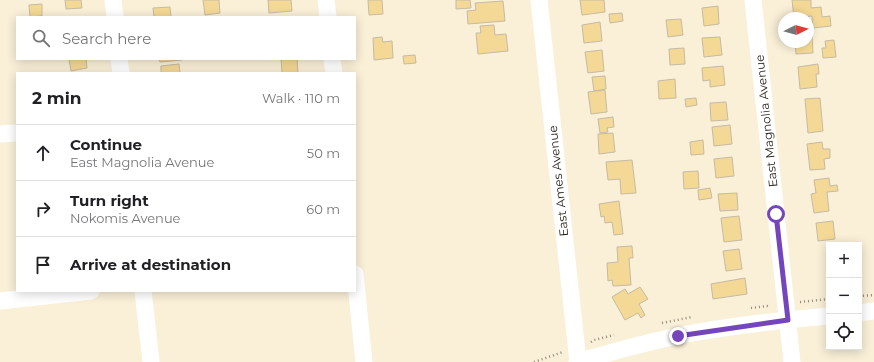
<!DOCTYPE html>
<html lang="en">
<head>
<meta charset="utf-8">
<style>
	body { margin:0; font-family:Montserrat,sans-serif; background:#f2f2f2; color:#202124 }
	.controls { position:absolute; right:12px; bottom:12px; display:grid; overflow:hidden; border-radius:0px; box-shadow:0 2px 10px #0003 }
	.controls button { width:36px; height:36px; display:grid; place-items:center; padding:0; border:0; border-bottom:1px solid #e0e0e0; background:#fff; color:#202124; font:20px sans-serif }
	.compass { position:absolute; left:778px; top:12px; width:36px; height:36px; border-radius:50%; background:#fff; box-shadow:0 2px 10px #0003; rotate:84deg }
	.stop { position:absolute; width:12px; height:12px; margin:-9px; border:3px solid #7445bd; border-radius:50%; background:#fff }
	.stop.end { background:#7445bd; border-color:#fff; box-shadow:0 1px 4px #0008 }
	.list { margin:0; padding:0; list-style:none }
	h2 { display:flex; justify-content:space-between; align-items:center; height:52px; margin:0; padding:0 16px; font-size:17px }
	h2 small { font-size:13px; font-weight:400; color:#757577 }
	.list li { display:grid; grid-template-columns:26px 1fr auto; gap:12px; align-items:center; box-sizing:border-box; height:56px; padding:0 16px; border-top:1px solid #e0e0e0 }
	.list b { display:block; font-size:15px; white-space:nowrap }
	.list p { margin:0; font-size:13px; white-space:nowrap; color:#757577 }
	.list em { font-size:13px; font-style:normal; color:#757577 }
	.icon { flex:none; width:22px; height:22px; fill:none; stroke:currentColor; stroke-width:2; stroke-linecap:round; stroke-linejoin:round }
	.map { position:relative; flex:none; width:874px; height:362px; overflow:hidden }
	.search { position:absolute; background:#fff; box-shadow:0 2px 10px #0003; left:16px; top:16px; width:340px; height:44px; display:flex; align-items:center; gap:10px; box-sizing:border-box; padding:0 14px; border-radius:0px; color:#757577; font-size:15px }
	.panel { position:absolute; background:#fff; box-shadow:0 2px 10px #0003; left:16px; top:72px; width:340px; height:220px; border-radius:0px }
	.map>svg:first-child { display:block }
	.building { fill:#f4d895; stroke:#c5bba5 }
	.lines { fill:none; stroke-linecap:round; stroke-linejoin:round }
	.path { stroke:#918a79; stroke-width:2.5; stroke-dasharray:1 3; stroke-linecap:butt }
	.minor { stroke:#fff; stroke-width:17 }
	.route { stroke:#7445bd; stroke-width:5 }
	.labels { text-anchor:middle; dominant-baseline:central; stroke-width:3; stroke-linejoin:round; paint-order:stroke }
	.street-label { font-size:12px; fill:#221f16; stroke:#fff }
</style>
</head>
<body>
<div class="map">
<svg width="874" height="362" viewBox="0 0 874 362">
	<rect width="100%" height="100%" fill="#faf0d8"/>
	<g class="building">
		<path d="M65,0H81L82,8L66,9Z"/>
		<path d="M203,0H219L220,13L205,15Z"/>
		<path d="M268,0H291L292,11L269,13Z"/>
		<path d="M368,0H382L383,14L369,15Z"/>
		<path d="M456,0H470L471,8L456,9Z"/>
		<path d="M580,0H604L605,12L582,15Z"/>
		<path d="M792,0H811V8L821,7L822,17L830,16L831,26L813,28L812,16L794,18Z"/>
		<path d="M503,1L505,21L468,24L467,11L476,10L475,3Z"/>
		<path d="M42,4V16L30,17L29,5Z"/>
		<path d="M718,6L719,24L704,26L702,8Z"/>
		<path d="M170,7L171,17H154L153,8Z"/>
		<path d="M622,13L623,21L610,23L609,14Z"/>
		<path d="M681,19L683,35L668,37L666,20Z"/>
		<path d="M600,22L602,41L584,43L582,25Z"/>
		<path d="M494,25L495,35L506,34L508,51L478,54L476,33H481L480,26Z"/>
		<path d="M808,34H812L813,53L796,54L795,42H808Z"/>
		<path d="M382,37L383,42L392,41L393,58L374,60L373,38Z"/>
		<path d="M720,37L722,55L704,57L702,38Z"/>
		<path d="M834,40L836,57L823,58L822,48H826L825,41Z"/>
		<path d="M684,48L685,64L670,65L669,49Z"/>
		<path d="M602,50L604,71L588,73L585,52Z"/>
		<path d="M415,55L416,63L404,64L403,56Z"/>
		<path d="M69,59H86L87,68L71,71Z"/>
		<path d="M159,59H182V60L160,62Z"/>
		<path d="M281,59H297L298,73H282Z"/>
		<path d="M179,64L180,73H161V66Z"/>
		<path d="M818,64L819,74H816L817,87L800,89L798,67Z"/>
		<path d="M723,66L725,85L710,87V80L703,81L702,68Z"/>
		<path d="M605,76L606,89L594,91L592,77Z"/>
		<path d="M675,79L676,98L659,99L658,81Z"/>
		<path d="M605,90L607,112L591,114L588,92Z"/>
		<path d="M696,98L697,105L686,107L685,99Z"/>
		<path d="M820,98L823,131L808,133L805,99Z"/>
		<path d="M726,102L728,120L711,121L710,103Z"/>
		<path d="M613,117L614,127L607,128L608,132L600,133L598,119Z"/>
		<path d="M730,125L732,144L714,146L712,127Z"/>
		<path d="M613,133L615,152L599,154L598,134Z"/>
		<path d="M703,140L704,154L691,155L690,142Z"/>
		<path d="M822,142L823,149H830V158L824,159L825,169L810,170L807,144Z"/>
		<path d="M732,157L734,176L716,178L714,159Z"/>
		<path d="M632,160L636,193L621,194L620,179L608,180L606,162Z"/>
		<path d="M698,171L699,188L684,189L683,172Z"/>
		<path d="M829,178L830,186L837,185L838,191L827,192L829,211L814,213L811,194L816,193L814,180Z"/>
		<path d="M710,188L712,198L699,200L698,190Z"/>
		<path d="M737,193L738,210L720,211L718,194Z"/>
		<path d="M619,201L623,234L614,235L612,222L605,223L604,216L601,217L599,204Z"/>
		<path d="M739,216L742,240L724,242L721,218Z"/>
		<path d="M833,221L835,239L818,241L816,223Z"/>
		<path d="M632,246L633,258H629L631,285L613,286L612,280L608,281L607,263L618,262L617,247Z"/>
		<path d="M739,249L742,269L726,271L723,251Z"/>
		<path d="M745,278L747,294L713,299L711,284Z"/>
		<path d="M640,287L648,299L639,304L645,315L641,318L638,313L625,320L612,297L625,289L628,294Z"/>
	</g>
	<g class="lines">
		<g class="path">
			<path d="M859,296L874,295"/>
			<path d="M800,302L829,299"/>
			<path d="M751,308L767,306L769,307"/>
			<path d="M662,323L692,317"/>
			<path d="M591,342L594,340L614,335"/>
			<path d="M534,362L563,352"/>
		</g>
		<g class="minor">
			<path d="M113,0L115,17"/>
			<path d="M326,0L328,17"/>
			<path d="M539,0L578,362"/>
			<path d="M753,0L792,362"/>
			<path d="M119,59L121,73"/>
			<path d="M332,59L334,73"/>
			<path d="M0,134L17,133"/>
			<path d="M355,274L364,362"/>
			<path d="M143,291L151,362"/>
			<path d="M0,301L91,291"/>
			<path d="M859,313L874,311"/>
			<path d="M577,362C615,351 654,340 693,333C738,325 783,320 829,316"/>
		</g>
	</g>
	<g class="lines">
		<path class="route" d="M678,336L788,320L776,214"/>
	</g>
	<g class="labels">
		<g class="street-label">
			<text transform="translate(766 121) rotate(-96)">East Magnolia Avenue</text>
			<text transform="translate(558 181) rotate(-96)">East Ames Avenue</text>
		</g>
	</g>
</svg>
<div class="controls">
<button>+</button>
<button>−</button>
<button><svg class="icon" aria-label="locate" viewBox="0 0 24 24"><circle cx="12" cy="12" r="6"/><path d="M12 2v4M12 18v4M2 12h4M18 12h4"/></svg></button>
</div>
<svg class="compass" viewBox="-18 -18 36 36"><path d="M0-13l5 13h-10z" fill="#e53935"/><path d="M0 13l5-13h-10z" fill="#757577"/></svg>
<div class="stop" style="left:776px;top:214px"></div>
<div class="stop end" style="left:678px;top:336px"></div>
<div class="search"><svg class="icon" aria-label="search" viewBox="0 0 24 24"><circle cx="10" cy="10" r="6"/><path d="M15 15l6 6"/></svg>Search here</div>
<section class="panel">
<h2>2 min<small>Walk · 110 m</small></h2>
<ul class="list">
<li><svg class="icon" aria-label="ahead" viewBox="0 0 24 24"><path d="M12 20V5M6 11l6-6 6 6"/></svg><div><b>Continue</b><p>East Magnolia Avenue</p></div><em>50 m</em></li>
<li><svg class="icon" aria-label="right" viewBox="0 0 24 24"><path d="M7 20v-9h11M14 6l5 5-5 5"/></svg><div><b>Turn right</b><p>Nokomis Avenue</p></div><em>60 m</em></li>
<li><svg class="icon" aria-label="arrive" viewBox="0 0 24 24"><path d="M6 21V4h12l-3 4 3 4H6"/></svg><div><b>Arrive at destination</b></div></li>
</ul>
</section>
</div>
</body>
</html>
